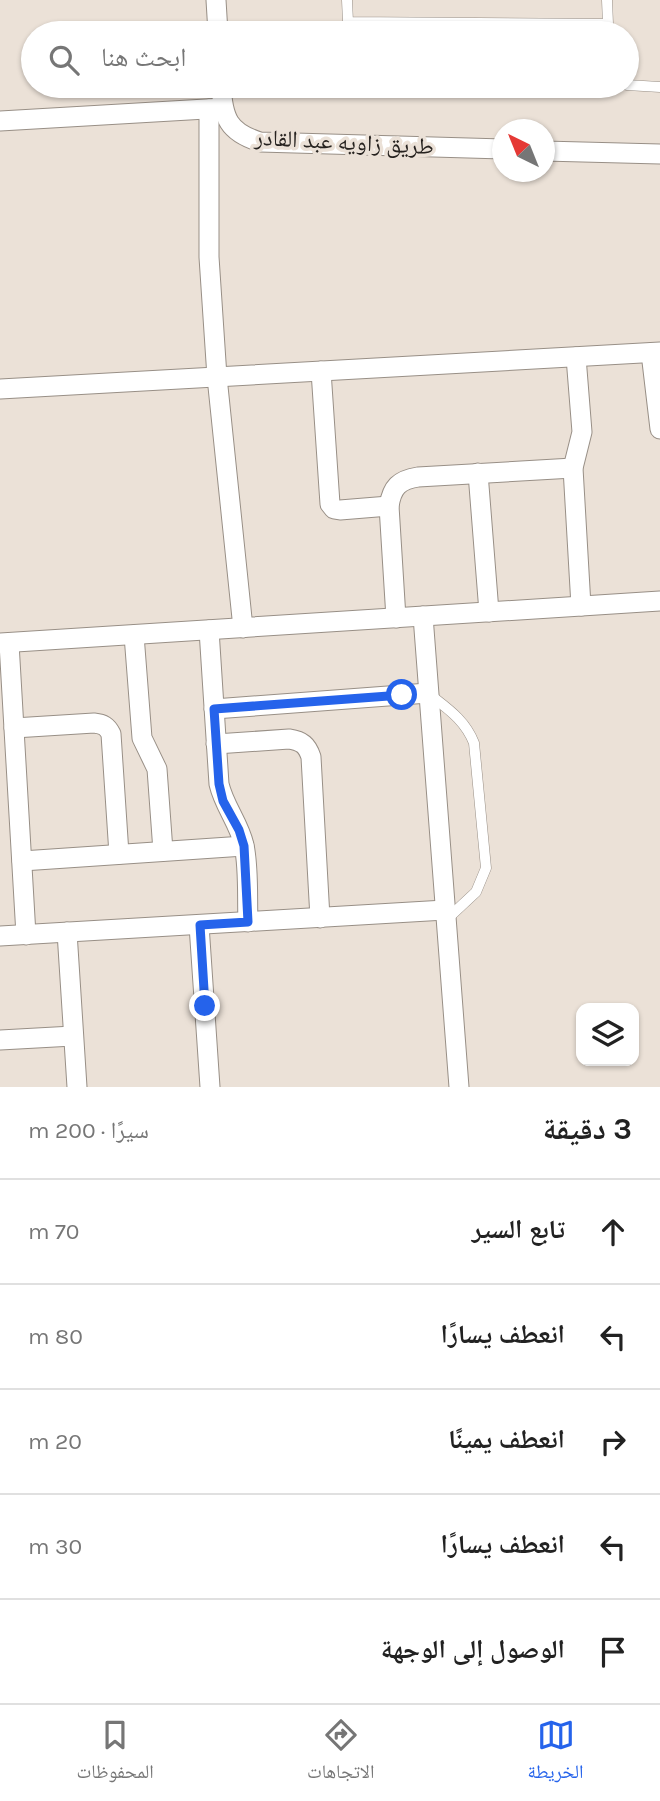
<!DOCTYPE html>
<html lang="ar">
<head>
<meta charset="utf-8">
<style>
	body { margin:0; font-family:Karla,"Noto Naskh Arabic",sans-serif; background:#f2f2f2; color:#222; direction:rtl }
	.controls { position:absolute; right:21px; bottom:21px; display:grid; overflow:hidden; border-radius:14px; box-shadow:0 2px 5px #0004 }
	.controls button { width:63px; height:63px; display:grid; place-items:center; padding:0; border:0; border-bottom:2px solid #e0e0e0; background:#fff; color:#222; font:35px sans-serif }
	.compass { position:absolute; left:492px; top:119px; width:63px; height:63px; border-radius:50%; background:#fff; box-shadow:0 2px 5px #0004; rotate:317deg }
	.stop { position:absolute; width:21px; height:21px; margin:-16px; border:5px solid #2563eb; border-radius:50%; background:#fff }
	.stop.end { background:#2563eb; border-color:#fff; box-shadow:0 2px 7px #0008 }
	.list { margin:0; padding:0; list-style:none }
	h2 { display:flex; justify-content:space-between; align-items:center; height:91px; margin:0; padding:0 28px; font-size:30px }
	h2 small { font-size:23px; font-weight:400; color:#767676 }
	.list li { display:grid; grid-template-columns:46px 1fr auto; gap:21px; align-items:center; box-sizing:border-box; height:105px; padding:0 28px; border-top:2px solid #e0e0e0 }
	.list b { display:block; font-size:26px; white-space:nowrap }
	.list em { font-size:23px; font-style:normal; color:#767676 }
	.icon { flex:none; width:38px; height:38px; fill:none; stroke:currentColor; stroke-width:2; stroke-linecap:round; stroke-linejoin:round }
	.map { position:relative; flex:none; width:660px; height:1087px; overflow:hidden; direction:ltr }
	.search { position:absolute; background:#fff; box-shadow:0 2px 5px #0004; left:21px; right:21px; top:21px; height:77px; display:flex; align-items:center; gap:18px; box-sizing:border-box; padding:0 24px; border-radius:38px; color:#767676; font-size:26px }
	.sheet { height:616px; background:#fff }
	nav { display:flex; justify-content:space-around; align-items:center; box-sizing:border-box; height:98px; border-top:2px solid #e0e0e0; background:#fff; font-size:19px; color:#767676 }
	nav a { display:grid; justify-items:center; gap:4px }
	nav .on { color:#2563eb }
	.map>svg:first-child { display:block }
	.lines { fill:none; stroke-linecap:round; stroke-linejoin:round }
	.lane-casing { stroke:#988f86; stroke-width:11 }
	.street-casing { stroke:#988f86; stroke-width:21 }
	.lane { stroke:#fff; stroke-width:10 }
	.street { stroke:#fff; stroke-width:19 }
	.route { stroke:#2563eb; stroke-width:9 }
	.labels { text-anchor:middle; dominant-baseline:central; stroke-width:7; stroke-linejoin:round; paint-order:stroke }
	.street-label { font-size:23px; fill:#26221f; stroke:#ebe1d7 }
</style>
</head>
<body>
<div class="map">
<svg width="660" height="1087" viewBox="0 0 660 1087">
	<rect width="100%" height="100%" fill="#ebe1d7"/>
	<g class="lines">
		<g class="lane-casing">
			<g id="lane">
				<path d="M347,0L348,22L608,24L607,0"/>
				<path d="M627,85L660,87"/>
				<path d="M429,694C448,709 465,720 474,743L486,868L476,892L446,920"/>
			</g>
		</g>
		<g class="street-casing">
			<g id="street">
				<path d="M216,0L218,33"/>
				<path d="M221,86C223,118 228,132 260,142L503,149"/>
				<path d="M209,109V257L217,377L243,628"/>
				<path d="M0,121L223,108"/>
				<path d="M544,151L660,154"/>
				<path d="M651,353L660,429"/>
				<path d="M576,357L582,432L573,468L581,606"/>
				<path d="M321,371L330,504L334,509L340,510L389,506"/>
				<path d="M0,389L660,352"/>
				<path d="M478,473L489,612"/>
				<path d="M423,616L459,1087"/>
				<path d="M396,618L389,506C392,487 399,480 418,477L573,468"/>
				<path d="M209,630L219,784C224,806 239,823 244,845C249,869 247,897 248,922"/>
				<path d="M134,635L142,738L157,769L163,851"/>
				<path d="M0,643L660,601"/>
				<path d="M9,643L26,935"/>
				<path d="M214,709L428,693"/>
				<path d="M14,728L94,723C103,724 107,726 111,734L119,854"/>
				<path d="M216,744L289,739C302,741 307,745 311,757L320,918"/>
				<path d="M22,861L244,846"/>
				<path d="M199,925L210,1087"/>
				<path d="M67,932L77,1087"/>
				<path d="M0,936L445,910"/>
				<path d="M0,1040L73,1036"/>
			</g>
		</g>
		<use href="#lane" class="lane"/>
		<use href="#street" class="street"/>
	</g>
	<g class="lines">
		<path class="route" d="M205,1006L200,925L248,922L244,846L239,830L223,801L219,784L214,709L402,695"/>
	</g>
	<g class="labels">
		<g class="street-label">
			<text transform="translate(344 142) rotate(3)">طريق زاويه عبد القادر</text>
		</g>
	</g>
</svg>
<div class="controls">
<button><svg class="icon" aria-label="layers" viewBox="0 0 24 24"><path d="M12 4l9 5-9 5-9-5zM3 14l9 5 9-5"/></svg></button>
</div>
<svg class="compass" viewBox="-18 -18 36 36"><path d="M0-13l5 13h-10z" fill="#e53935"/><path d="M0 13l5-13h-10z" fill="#767676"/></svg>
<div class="stop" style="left:402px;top:695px"></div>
<div class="stop end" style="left:205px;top:1006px"></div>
<div class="search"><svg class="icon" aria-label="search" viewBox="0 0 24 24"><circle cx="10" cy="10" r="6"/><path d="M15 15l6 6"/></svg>ابحث هنا</div>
</div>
<section class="sheet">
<h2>3 دقيقة<small>سيرًا · 200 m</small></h2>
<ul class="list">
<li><svg class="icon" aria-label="ahead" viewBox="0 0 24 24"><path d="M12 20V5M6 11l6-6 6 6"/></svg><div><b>تابع السير</b></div><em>70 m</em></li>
<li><svg class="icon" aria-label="left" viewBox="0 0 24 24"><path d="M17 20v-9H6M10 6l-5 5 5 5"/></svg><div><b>انعطف يسارًا</b></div><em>80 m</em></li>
<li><svg class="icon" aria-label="right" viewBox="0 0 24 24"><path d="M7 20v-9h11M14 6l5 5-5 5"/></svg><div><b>انعطف يمينًا</b></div><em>20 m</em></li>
<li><svg class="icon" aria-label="left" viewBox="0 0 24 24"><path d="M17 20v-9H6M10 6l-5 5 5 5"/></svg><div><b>انعطف يسارًا</b></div><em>30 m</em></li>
<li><svg class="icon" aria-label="arrive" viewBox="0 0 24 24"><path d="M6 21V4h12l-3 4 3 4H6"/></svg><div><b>الوصول إلى الوجهة</b></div></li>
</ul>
</section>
<nav>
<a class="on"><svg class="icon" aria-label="map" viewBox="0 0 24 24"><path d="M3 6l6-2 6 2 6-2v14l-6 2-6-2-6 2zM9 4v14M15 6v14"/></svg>الخريطة</a>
<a><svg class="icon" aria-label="directions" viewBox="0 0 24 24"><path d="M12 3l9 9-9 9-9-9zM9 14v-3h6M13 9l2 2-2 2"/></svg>الاتجاهات</a>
<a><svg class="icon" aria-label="saved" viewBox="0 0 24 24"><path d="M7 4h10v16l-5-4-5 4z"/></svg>المحفوظات</a>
</nav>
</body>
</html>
